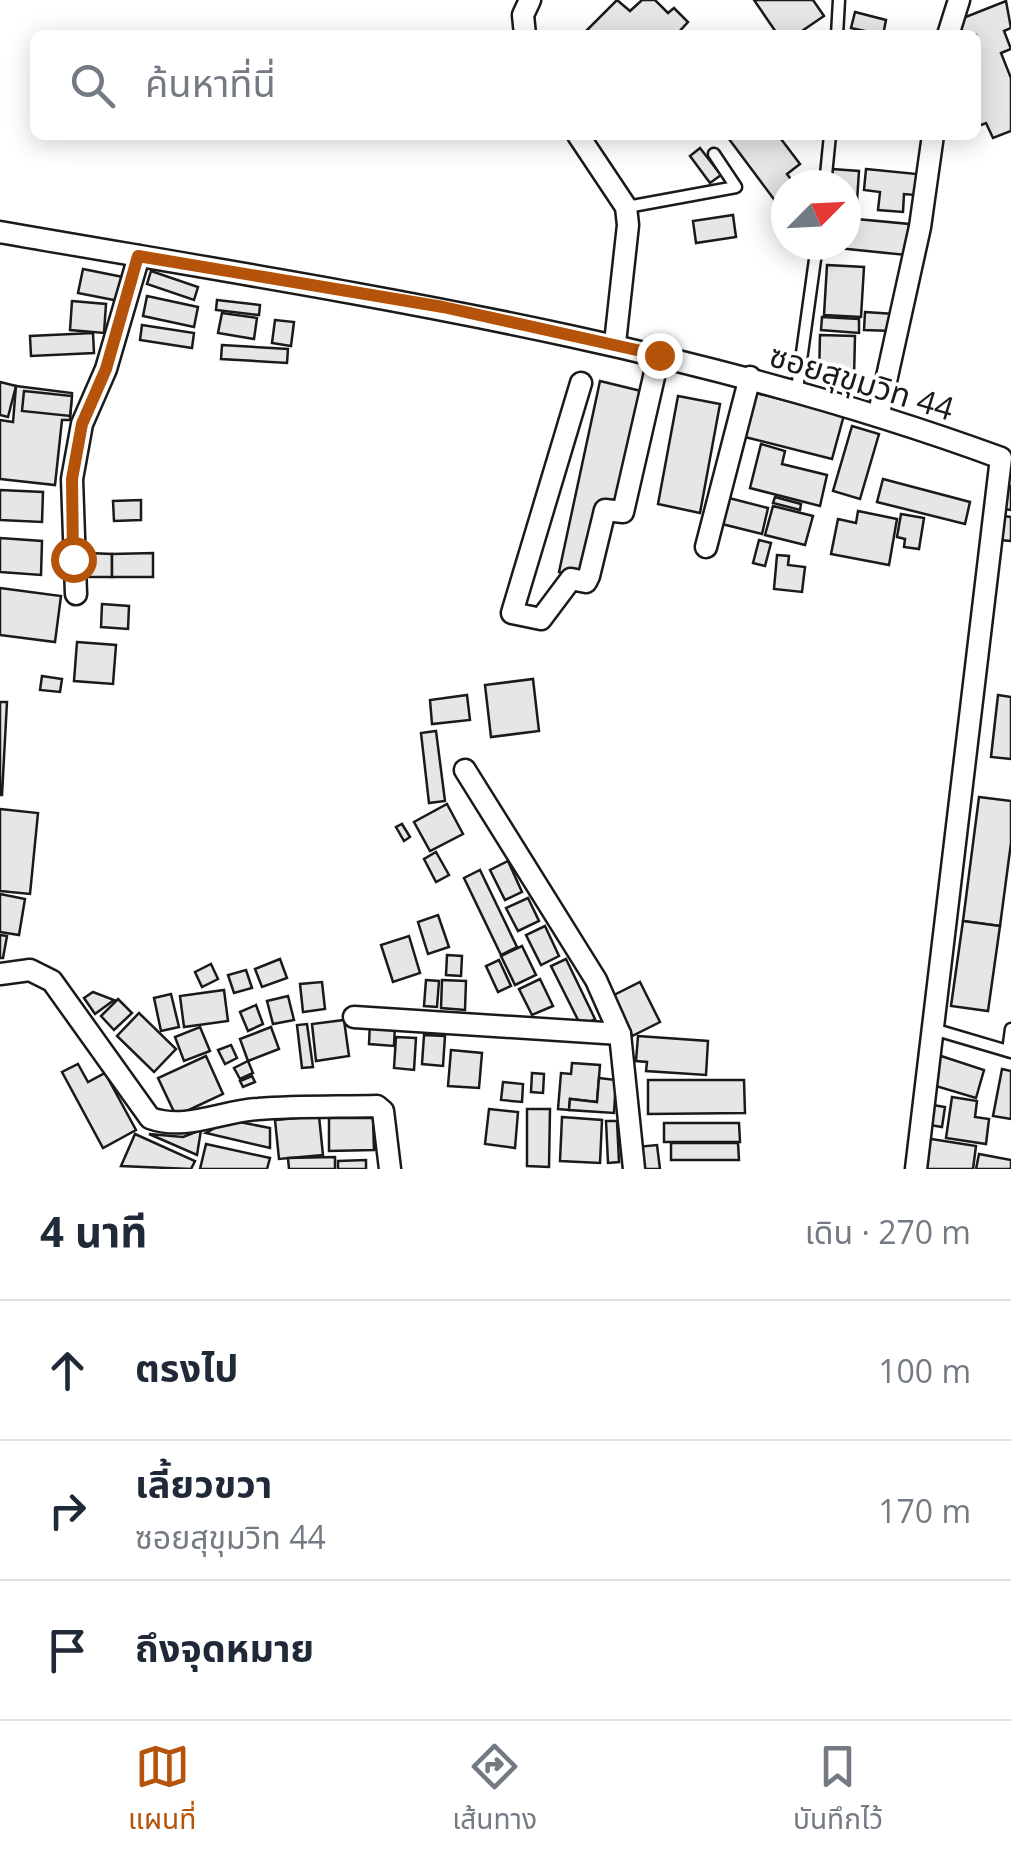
<!DOCTYPE html>
<html lang="th">
<head>
<meta charset="utf-8">
<style>
	body { margin:0; font-family:"Open Sans","Noto Sans Thai",sans-serif; background:#f2f2f3; color:#1f2937 }
	.compass { position:absolute; left:771px; top:170px; width:90px; height:90px; border-radius:50%; background:#fff; box-shadow:0 5px 25px #0003; rotate:66deg }
	.stop { position:absolute; width:30px; height:30px; margin:-22px; border:8px solid #b45309; border-radius:50%; background:#fff }
	.stop.end { background:#b45309; border-color:#fff; box-shadow:0 2px 10px #0008 }
	.list { margin:0; padding:0; list-style:none }
	h2 { display:flex; justify-content:space-between; align-items:center; height:130px; margin:0; padding:0 40px; font-size:42px }
	h2 small { font-size:32px; font-weight:400; color:#747a83 }
	.list li { display:grid; grid-template-columns:65px 1fr auto; gap:30px; align-items:center; box-sizing:border-box; height:140px; padding:0 40px; border-top:2px solid #e0e1e3 }
	.list b { display:block; font-size:38px; white-space:nowrap }
	.list p { margin:0; font-size:32px; white-space:nowrap; color:#747a83 }
	.list em { font-size:32px; font-style:normal; color:#747a83 }
	.icon { flex:none; width:55px; height:55px; fill:none; stroke:currentColor; stroke-width:2; stroke-linecap:round; stroke-linejoin:round }
	.map { position:relative; flex:none; width:1011px; height:1169px; overflow:hidden }
	.search { position:absolute; background:#fff; box-shadow:0 5px 25px #0003; left:30px; right:30px; top:30px; height:110px; display:flex; align-items:center; gap:25px; box-sizing:border-box; padding:0 35px; border-radius:15px; color:#747a83; font-size:38px }
	.sheet { height:550px; background:#fff }
	nav { display:flex; justify-content:space-around; align-items:center; box-sizing:border-box; height:140px; border-top:2px solid #e0e1e3; background:#fff; font-size:28px; color:#747a83 }
	nav a { display:grid; justify-items:center; gap:5px }
	nav .on { color:#b45309 }
	.map>svg:first-child { display:block }
	.building { fill:#e6e6e6; stroke:#1a1a1a; stroke-width:2.5 }
	.lines { fill:none; stroke-linecap:round; stroke-linejoin:round }
	.lane-casing { stroke:#1a1a1a; stroke-width:15 }
	.street-casing { stroke:#1a1a1a; stroke-width:25 }
	.lane { stroke:#fff; stroke-width:10 }
	.street { stroke:#fff; stroke-width:20 }
	.route { stroke:#b45309; stroke-width:12 }
	.labels { text-anchor:middle; dominant-baseline:central; stroke-width:8; stroke-linejoin:round; paint-order:stroke }
	.street-label { font-size:32px; fill:#1a1a1a; stroke:#fff }
</style>
</head>
<body>
<div class="map">
<svg width="1011" height="1169" viewBox="0 0 1011 1169">
	<rect width="100%" height="100%" fill="#fff"/>
	<g class="building">
		<path d="M617,0L630,11L642,0H655L668,13L674,8L688,22L676,35H582Z"/>
		<path d="M754,0H813L824,16L796,35H778Z"/>
		<path d="M1006,1L1011,28L1004,31L1011,49L1001,53L1011,78V131L993,138L986,123L976,127V35H964L958,20Z"/>
		<path d="M855,12L886,20L883,35L851,28Z"/>
		<path d="M726,135H778L800,164L787,174L795,185H786V194L776,202Z"/>
		<path d="M700,148L721,175L710,183L690,156Z"/>
		<path d="M832,169L859,171L857,201H846V185H832Z"/>
		<path d="M866,169L917,174L915,195L904,194L903,212L878,210L880,192L864,190Z"/>
		<path d="M733,215L736,237L696,243L693,221Z"/>
		<path d="M846,218L909,224L906,255L828,247L846,245Z"/>
		<path d="M827,265L864,267L861,317L824,315Z"/>
		<path d="M83,269L133,279L129,303L78,293Z"/>
		<path d="M151,271L198,287L194,300L147,284Z"/>
		<path d="M147,296L198,307L194,327L143,316Z"/>
		<path d="M217,300L260,305L259,315L216,310Z"/>
		<path d="M72,301L106,304L104,333L70,330Z"/>
		<path d="M865,312L894,314L893,331L864,330Z"/>
		<path d="M222,313L257,318L254,339L218,333Z"/>
		<path d="M822,317L859,319V333L821,330Z"/>
		<path d="M275,320L294,322L291,346L272,343Z"/>
		<path d="M142,325L194,333L192,348L140,340Z"/>
		<path d="M93,333L94,353L31,356L30,336Z"/>
		<path d="M820,335L855,336L854,378L819,376Z"/>
		<path d="M222,345L288,349L287,363L221,359Z"/>
		<path d="M600,381L641,391L616,508L584,578L559,572Z"/>
		<path d="M0,382L16,386L8,417L0,415Z"/>
		<path d="M16,386L72,393L70,420H62L55,485L0,479V420L13,422Z"/>
		<path d="M24,391L72,396L70,416L22,411Z"/>
		<path d="M756,393L844,415L832,459L745,437Z"/>
		<path d="M678,396L720,404L700,513L658,504Z"/>
		<path d="M852,426L879,434L860,499L833,491Z"/>
		<path d="M761,444L785,451L782,464L827,475L820,506L750,488Z"/>
		<path d="M883,479L970,502L965,524L877,502Z"/>
		<path d="M1004,486H1011V510L1003,509Z"/>
		<path d="M0,490L43,492L42,522L0,520Z"/>
		<path d="M775,497L801,504L800,510L773,503Z"/>
		<path d="M729,498L768,508L762,534L722,524Z"/>
		<path d="M141,500V520L114,521L113,501Z"/>
		<path d="M773,506L813,516L805,545L765,535Z"/>
		<path d="M858,511L897,519L889,565L831,554L838,519L856,523Z"/>
		<path d="M901,514L924,518L919,549L904,547L905,539L897,537Z"/>
		<path d="M1003,516L1011,517V541L1000,540Z"/>
		<path d="M0,538L42,541L41,575L0,572Z"/>
		<path d="M759,540L771,543L765,566L753,563Z"/>
		<path d="M88,553L112,554V577H88Z"/>
		<path d="M153,553V577H112V554Z"/>
		<path d="M777,555L789,556L788,565L805,567L802,592L774,589Z"/>
		<path d="M0,588L61,596L55,642L0,635Z"/>
		<path d="M102,604L129,606L128,629L101,627Z"/>
		<path d="M77,642L116,645L113,684L74,681Z"/>
		<path d="M42,676L62,679L60,692L40,690Z"/>
		<path d="M533,679L539,731L491,737L485,685Z"/>
		<path d="M467,695L470,720L432,724L430,700Z"/>
		<path d="M998,695L1011,697V759L991,757Z"/>
		<path d="M0,702H7L2,795H0Z"/>
		<path d="M436,731L445,801L429,803L421,733Z"/>
		<path d="M979,797L1011,801V843L1000,926L963,921Z"/>
		<path d="M447,804L463,834L430,851L414,822Z"/>
		<path d="M0,809L38,813L30,894L0,891Z"/>
		<path d="M402,824L410,837L404,841L396,827Z"/>
		<path d="M436,852L449,875L436,882L424,859Z"/>
		<path d="M508,861L522,892L505,900L490,870Z"/>
		<path d="M480,870L517,947L501,955L464,878Z"/>
		<path d="M0,894L25,899L19,935L0,932Z"/>
		<path d="M528,898L539,921L518,931L506,908Z"/>
		<path d="M438,915L449,947L428,954L418,922Z"/>
		<path d="M963,921L1000,926L988,1011L951,1006Z"/>
		<path d="M545,926L559,956L541,965L526,935Z"/>
		<path d="M0,935L7,936L3,958H0Z"/>
		<path d="M409,936L420,973L393,982L381,945Z"/>
		<path d="M522,946L536,975L515,985L501,956Z"/>
		<path d="M447,955L462,956L461,976L446,975Z"/>
		<path d="M280,959L287,978L262,987L255,969Z"/>
		<path d="M566,959L595,1019L581,1026L551,966Z"/>
		<path d="M499,960L511,986L498,992L486,966Z"/>
		<path d="M211,964L218,979L202,987L195,972Z"/>
		<path d="M246,970L252,988L234,993L228,975Z"/>
		<path d="M540,979L553,1006L532,1015L519,989Z"/>
		<path d="M426,980L439,981L437,1007L424,1006Z"/>
		<path d="M442,980L466,981L465,1010L441,1008Z"/>
		<path d="M322,982L325,1009L303,1012L300,984Z"/>
		<path d="M640,982L660,1022L630,1037L610,997Z"/>
		<path d="M224,990L228,1021L184,1027L180,996Z"/>
		<path d="M93,992L114,1000L95,1014L84,998Z"/>
		<path d="M171,994L179,1027L161,1031L154,998Z"/>
		<path d="M288,996L294,1020L273,1024L267,1001Z"/>
		<path d="M118,999L132,1013L114,1030L101,1016Z"/>
		<path d="M256,1005L263,1024L248,1031L240,1012Z"/>
		<path d="M139,1013L176,1049L154,1072L117,1036Z"/>
		<path d="M344,1020L349,1056L316,1061L312,1024Z"/>
		<path d="M370,1021L395,1023L394,1046L369,1044Z"/>
		<path d="M307,1024L313,1067L302,1068L297,1025Z"/>
		<path d="M200,1027L210,1051L184,1061L175,1037Z"/>
		<path d="M271,1027L279,1049L248,1061L240,1039Z"/>
		<path d="M424,1035L445,1036L443,1066L422,1064Z"/>
		<path d="M638,1036L708,1041L706,1075L646,1071L647,1062L636,1061Z"/>
		<path d="M396,1037L416,1038L414,1070L394,1068Z"/>
		<path d="M231,1045L237,1058L225,1064L218,1050Z"/>
		<path d="M451,1050L482,1053L479,1088L448,1086Z"/>
		<path d="M938,1055L984,1070L976,1098L929,1084Z"/>
		<path d="M206,1056L223,1094L176,1116L158,1078Z"/>
		<path d="M248,1061L253,1073L240,1079L234,1068Z"/>
		<path d="M572,1063L600,1065L597,1102L570,1099L569,1110L558,1109L561,1073L571,1074Z"/>
		<path d="M78,1064L88,1082L105,1073L136,1130L103,1148L62,1072Z"/>
		<path d="M1002,1069L1011,1071V1119L993,1116Z"/>
		<path d="M532,1073L544,1074L543,1093L531,1092Z"/>
		<path d="M252,1076L255,1082L243,1087L240,1081Z"/>
		<path d="M599,1078L616,1080L614,1113L569,1110L570,1099L597,1102Z"/>
		<path d="M648,1080H744L745,1113L648,1114Z"/>
		<path d="M503,1082L523,1084L522,1102L501,1100Z"/>
		<path d="M952,1097L977,1101L975,1117L989,1119L986,1144L946,1138Z"/>
		<path d="M927,1104L945,1107L942,1127L924,1124Z"/>
		<path d="M489,1109L518,1112L515,1148L485,1144Z"/>
		<path d="M527,1109H550L549,1167L527,1166Z"/>
		<path d="M319,1116L323,1155L279,1159L275,1120Z"/>
		<path d="M562,1117L602,1120L600,1163L560,1161Z"/>
		<path d="M329,1118H373L374,1150L329,1151Z"/>
		<path d="M229,1120L270,1128V1148L206,1133Z"/>
		<path d="M606,1121H617L619,1162L608,1163Z"/>
		<path d="M664,1123H739L740,1142H664Z"/>
		<path d="M201,1130L197,1155L149,1134L183,1137Z"/>
		<path d="M135,1134L195,1161L191,1169L121,1166Z"/>
		<path d="M925,1138L976,1146L973,1169H921Z"/>
		<path d="M671,1143H738L739,1160H671Z"/>
		<path d="M206,1144L270,1158L267,1169H200Z"/>
		<path d="M657,1145L660,1169H639L636,1147Z"/>
		<path d="M979,1154L1011,1160V1169H976Z"/>
		<path d="M335,1157V1169H289L288,1158Z"/>
		<path d="M366,1160V1169H338V1161Z"/>
	</g>
	<g class="lines">
		<g class="lane-casing">
			<g id="lane">
				<path d="M837,35L839,0"/>
				<path d="M825,185L830,135"/>
				<path d="M627,207L736,187L714,154"/>
				<path d="M797,389L817,245"/>
				<path d="M933,1029L1011,1052"/>
				<path d="M1008,1051L1011,1029"/>
			</g>
		</g>
		<g class="street-casing">
			<g id="street">
				<path d="M525,35L523,15L530,0"/>
				<path d="M948,35L959,0"/>
				<path d="M578,135L626,207L628,225L615,343"/>
				<path d="M0,232C338,291 677,339 1001,458L916,1169"/>
				<path d="M581,383L512,613L541,619L571,579L586,582L589,576L605,510L623,512L659,355"/>
				<path d="M879,413L920,227L933,135"/>
				<path d="M706,547L750,377"/>
				<path d="M76,594L72,479L82,424L106,369L139,256"/>
				<path d="M465,770L596,980L620,1034L634,1169"/>
				<path d="M0,974L30,970L52,981L150,1118C186,1131 221,1111 258,1109C297,1106 337,1107 377,1106L383,1111L390,1169"/>
				<path d="M354,1017L620,1034"/>
			</g>
		</g>
		<use href="#lane" class="lane"/>
		<use href="#street" class="street"/>
	</g>
	<g class="lines">
		<path class="route" d="M73,559L72,479L82,424L106,369L138,256L443,307L659,355"/>
	</g>
	<g class="labels">
		<g class="street-label">
			<text transform="translate(862 381) rotate(17)">ซอยสุขุมวิท 44</text>
		</g>
	</g>
</svg>
<svg class="compass" viewBox="-18 -18 36 36"><path d="M0-13l5 13h-10z" fill="#e53935"/><path d="M0 13l5-13h-10z" fill="#747a83"/></svg>
<div class="stop" style="left:73px;top:559px"></div>
<div class="stop end" style="left:659px;top:355px"></div>
<div class="search"><svg class="icon" aria-label="search" viewBox="0 0 24 24"><circle cx="10" cy="10" r="6"/><path d="M15 15l6 6"/></svg>ค้นหาที่นี่</div>
</div>
<section class="sheet">
<h2>4 นาที<small>เดิน · 270 m</small></h2>
<ul class="list">
<li><svg class="icon" aria-label="ahead" viewBox="0 0 24 24"><path d="M12 20V5M6 11l6-6 6 6"/></svg><div><b>ตรงไป</b></div><em>100 m</em></li>
<li><svg class="icon" aria-label="right" viewBox="0 0 24 24"><path d="M7 20v-9h11M14 6l5 5-5 5"/></svg><div><b>เลี้ยวขวา</b><p>ซอยสุขุมวิท 44</p></div><em>170 m</em></li>
<li><svg class="icon" aria-label="arrive" viewBox="0 0 24 24"><path d="M6 21V4h12l-3 4 3 4H6"/></svg><div><b>ถึงจุดหมาย</b></div></li>
</ul>
</section>
<nav>
<a class="on"><svg class="icon" aria-label="map" viewBox="0 0 24 24"><path d="M3 6l6-2 6 2 6-2v14l-6 2-6-2-6 2zM9 4v14M15 6v14"/></svg>แผนที่</a>
<a><svg class="icon" aria-label="directions" viewBox="0 0 24 24"><path d="M12 3l9 9-9 9-9-9zM9 14v-3h6M13 9l2 2-2 2"/></svg>เส้นทาง</a>
<a><svg class="icon" aria-label="saved" viewBox="0 0 24 24"><path d="M7 4h10v16l-5-4-5 4z"/></svg>บันทึกไว้</a>
</nav>
</body>
</html>
